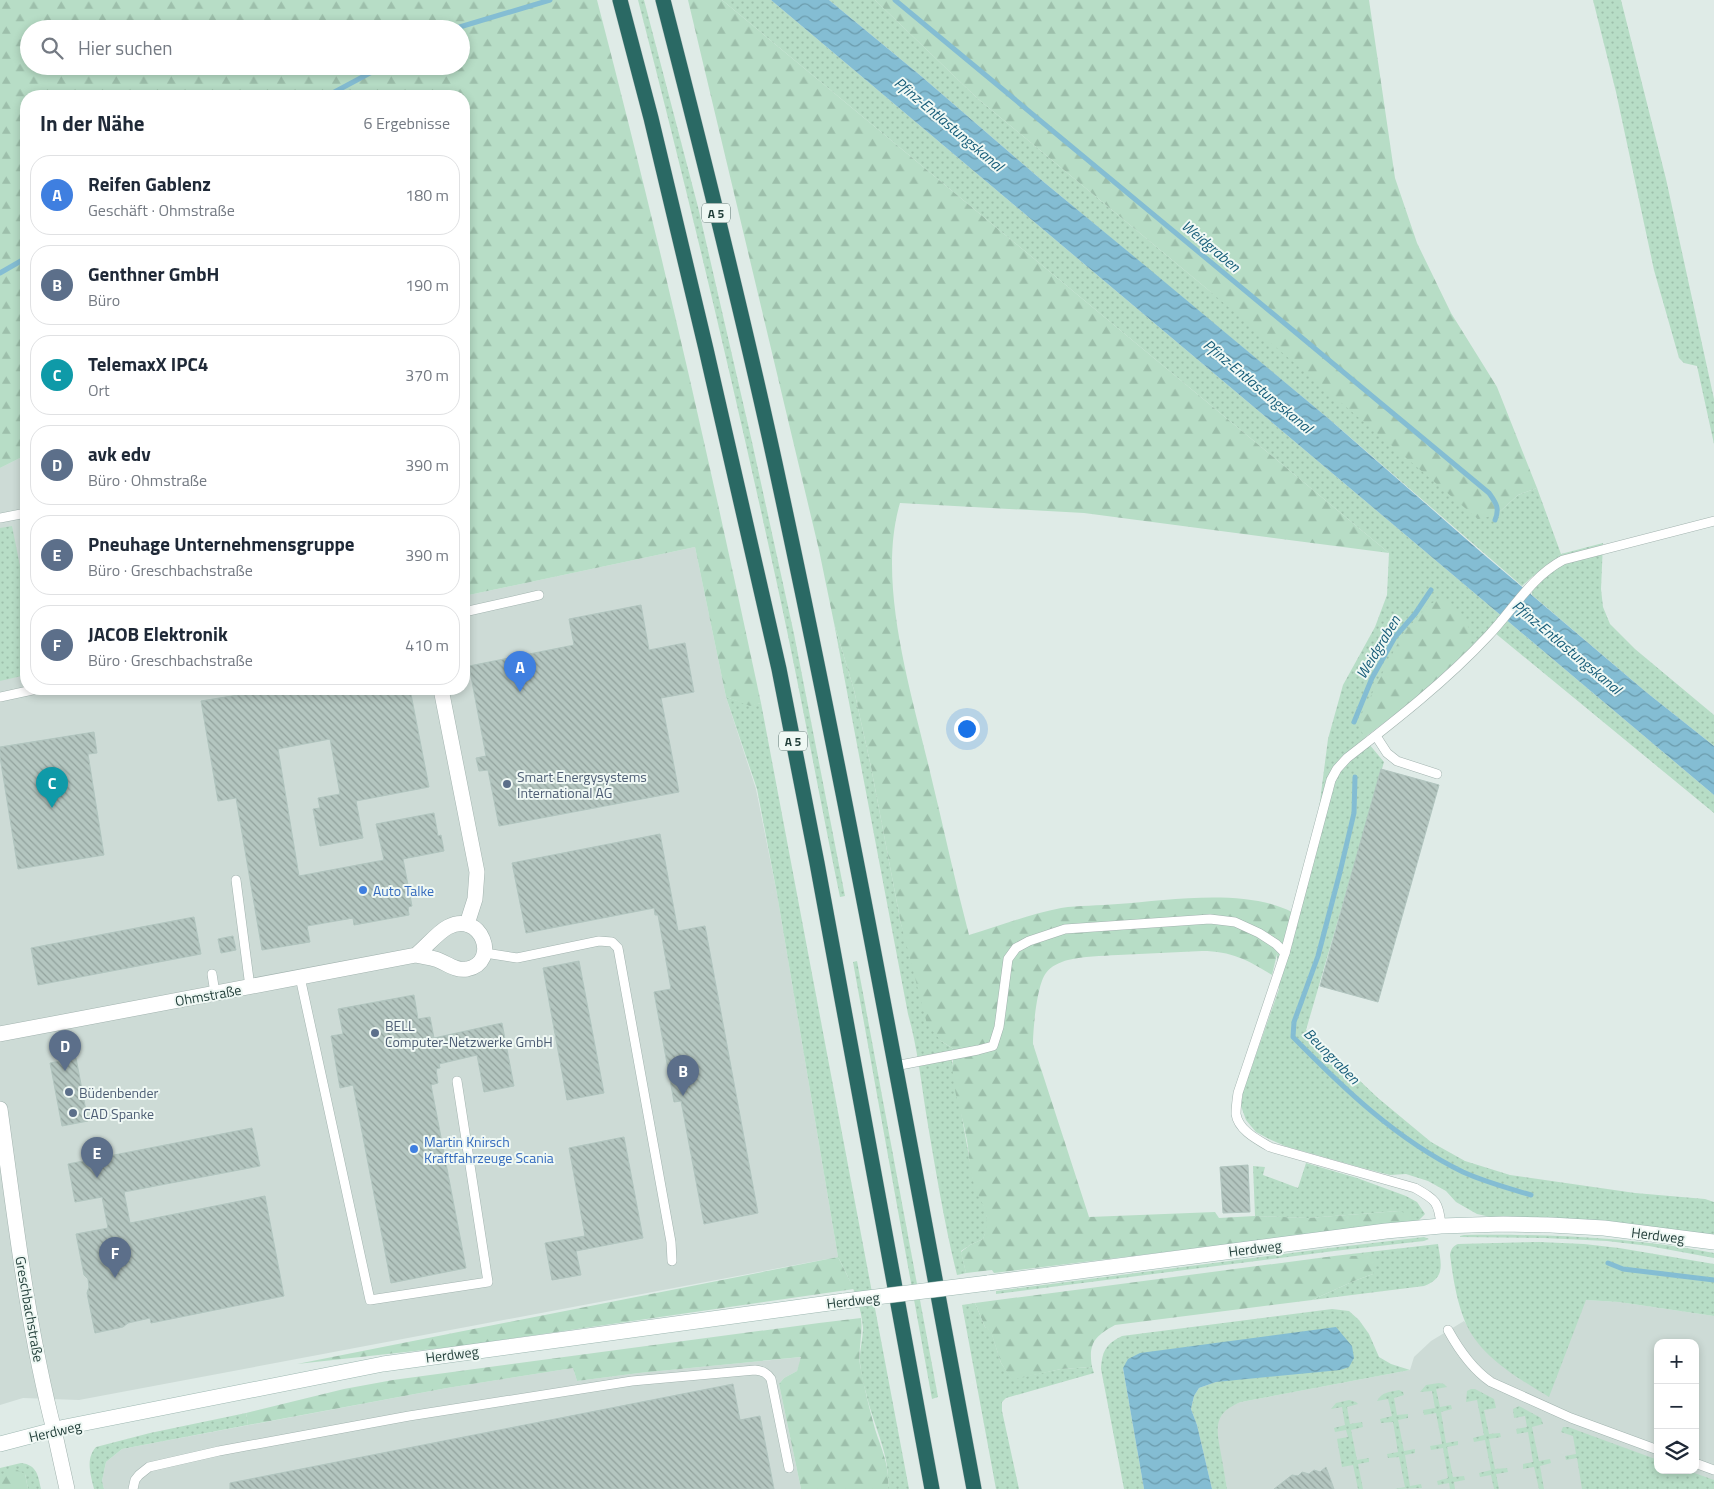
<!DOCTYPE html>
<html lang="de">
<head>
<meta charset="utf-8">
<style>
	body { margin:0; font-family:"Titillium Web",sans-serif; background:#f6f6f7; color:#1f2937 }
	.controls { position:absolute; right:15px; bottom:15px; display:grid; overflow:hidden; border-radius:10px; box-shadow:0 2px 8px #0003 }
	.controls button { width:45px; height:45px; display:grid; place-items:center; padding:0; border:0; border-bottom:1px solid #e0e1e3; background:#fff; color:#1f2937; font:25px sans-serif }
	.you { position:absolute; left:966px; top:728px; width:18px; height:18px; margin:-12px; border:4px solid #fff; border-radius:50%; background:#1a73e8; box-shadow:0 0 0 8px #1a73e833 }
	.badge { display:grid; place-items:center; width:32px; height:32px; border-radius:50%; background:#815642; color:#fff; font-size:16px; font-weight:700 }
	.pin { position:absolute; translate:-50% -41px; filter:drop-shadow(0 1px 2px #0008) }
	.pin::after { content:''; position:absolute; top:26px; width:18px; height:15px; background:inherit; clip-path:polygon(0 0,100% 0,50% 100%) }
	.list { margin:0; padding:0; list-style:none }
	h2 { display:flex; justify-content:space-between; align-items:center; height:65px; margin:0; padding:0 20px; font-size:21px }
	h2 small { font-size:16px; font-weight:400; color:#747a83 }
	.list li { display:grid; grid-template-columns:32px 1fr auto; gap:15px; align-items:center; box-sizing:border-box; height:80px; margin:0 10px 10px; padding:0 10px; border:1px solid #e0e1e3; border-radius:20px }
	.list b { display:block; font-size:19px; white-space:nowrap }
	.list p { margin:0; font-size:16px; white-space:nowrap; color:#747a83 }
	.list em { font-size:16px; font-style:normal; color:#747a83 }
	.icon { flex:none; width:28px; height:28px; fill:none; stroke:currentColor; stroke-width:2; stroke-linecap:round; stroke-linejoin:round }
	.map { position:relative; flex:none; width:1714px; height:1489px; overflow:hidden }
	.search { position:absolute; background:#fff; box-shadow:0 2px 8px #0003; left:20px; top:20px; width:450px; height:55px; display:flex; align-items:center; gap:12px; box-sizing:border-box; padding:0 18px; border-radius:28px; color:#747a83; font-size:19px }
	.panel { position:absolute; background:#fff; box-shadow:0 2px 8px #0003; left:20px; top:90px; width:450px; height:605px; border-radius:20px }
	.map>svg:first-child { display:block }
	.built { fill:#cddbd6; fill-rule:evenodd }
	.grass { fill:url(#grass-dots) }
	.forest { fill:url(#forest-firs); fill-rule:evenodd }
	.water { fill:url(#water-waves) }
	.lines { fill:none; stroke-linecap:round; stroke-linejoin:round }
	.stream { stroke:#84bdd3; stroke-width:5 }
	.building { fill:url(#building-back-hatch); stroke:#b1c5bf }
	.service-casing { stroke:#a2b3af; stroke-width:10 }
	.minor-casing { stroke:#a2b3af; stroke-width:16 }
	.tertiary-casing { stroke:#a2b3af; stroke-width:16 }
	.secondary-casing { stroke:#9db7b1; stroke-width:16 }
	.motorway-casing { stroke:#c0c8c7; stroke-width:16 }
	.service { stroke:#fff; stroke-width:9 }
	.minor { stroke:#fff; stroke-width:15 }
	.tertiary { stroke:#fff; stroke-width:15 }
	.secondary { stroke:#fff; stroke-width:15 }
	.motorway { stroke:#2a6964; stroke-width:15 }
	.secondary-bridge-casing { stroke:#9db7b1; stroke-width:16; stroke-linecap:butt }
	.secondary-bridge { stroke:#fff; stroke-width:15 }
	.service-dot { fill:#5c6f8a; stroke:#eff8f4; stroke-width:2 }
	.shop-dot { fill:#3f7fe0; stroke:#eff8f4; stroke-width:2 }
	.labels { text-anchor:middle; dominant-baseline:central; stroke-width:4; stroke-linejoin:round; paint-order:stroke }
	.shield { fill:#eff8f4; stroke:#5d7470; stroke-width:1 }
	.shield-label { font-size:12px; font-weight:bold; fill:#1f3c37 }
	.service-label { font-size:14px; fill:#4e5e75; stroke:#eff8f4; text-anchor:start }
	.shop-label { font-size:14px; fill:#366cbe; stroke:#eff8f4; text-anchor:start }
	.street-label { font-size:14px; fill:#1f3c37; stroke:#eff8f4 }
	.water-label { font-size:15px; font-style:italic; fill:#175d79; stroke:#eff8f4 }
</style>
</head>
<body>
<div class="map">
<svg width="1714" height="1489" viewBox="0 0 1714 1489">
	<defs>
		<pattern id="grass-dots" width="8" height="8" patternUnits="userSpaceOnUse" patternTransform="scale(1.25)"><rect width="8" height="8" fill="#b7ddc6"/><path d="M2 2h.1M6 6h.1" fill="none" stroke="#9dbfab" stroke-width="1.8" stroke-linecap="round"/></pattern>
		<pattern id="forest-firs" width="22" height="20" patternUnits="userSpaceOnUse" patternTransform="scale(1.25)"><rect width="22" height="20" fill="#b7ddc6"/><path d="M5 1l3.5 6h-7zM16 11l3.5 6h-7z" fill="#9dbfab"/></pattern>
		<pattern id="water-waves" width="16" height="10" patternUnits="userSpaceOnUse" patternTransform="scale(1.25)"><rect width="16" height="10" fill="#84bdd3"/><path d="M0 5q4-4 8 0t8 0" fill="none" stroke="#6b9bac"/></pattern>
		<pattern id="building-back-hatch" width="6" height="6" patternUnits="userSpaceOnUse" patternTransform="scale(1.25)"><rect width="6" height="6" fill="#b4c6c0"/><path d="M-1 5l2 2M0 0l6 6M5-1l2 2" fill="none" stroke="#92a29d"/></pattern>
	</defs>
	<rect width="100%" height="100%" fill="#dfebe7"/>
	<g class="built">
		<path d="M26,455V689H464V596L695,547L726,697L756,789L777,894L838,1257L79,1400L23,1398L0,1405V468Z"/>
		<path d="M1586,1300L1619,1302L1714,1316V1489H1227L1216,1431L1218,1420L1224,1412L1232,1405L1241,1402L1410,1370L1414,1357L1431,1341L1464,1321L1488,1351ZM1658,1343H1695V1470H1658Z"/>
		<path d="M802,1357L797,1371L784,1378L779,1384L801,1489H104L102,1481L106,1462L122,1449L447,1388L573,1368L577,1381L639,1373Z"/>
	</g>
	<g class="grass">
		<path d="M638,0H644L698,207L752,442L794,634L845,896L840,897C819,796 801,694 779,593C736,395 689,197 638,0Z"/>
		<path d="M722,0H771L1714,795V813L1495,633L1469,649V640L1364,738L1384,762L1306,1030L1378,1098L1431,1142L1465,1161L1510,1175L1635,1193L1705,1199L1714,1202V1236L1495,1218L1477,1214L1456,1202L1446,1191L1428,1181L1406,1174L1390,1175L1359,1167L1285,1146L1269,1139L1256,1132L1246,1120L1241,1106L1243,1092L1279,989L1277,954L1286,936L1319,809L1328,739L1343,685L1375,627L1387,595L1389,553Z"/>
		<path d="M829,0H875L977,98L1206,288L1496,515L1518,495L1537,488L1561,554L1603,543L1601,589L1603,607L1610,624L1635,649L1714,715V746L1646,692L1532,595L1533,576L1522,586L1329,419L1045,183L921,76Z"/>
		<path d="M1593,0H1621L1666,179L1714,399V444L1697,366L1684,363L1679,358L1654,270L1616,92Z"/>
		<path d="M12,526L26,596V675L0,681V528Z"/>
		<path d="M834,623L854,690L871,767L901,924L941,1041L955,1050L952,1061L973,1179L986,1211L988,1226L983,1239L970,1245L961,1251L966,1273L957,1275C944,1222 935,1167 926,1113C921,1080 917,1046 908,1014Z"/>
		<path d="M726,697L750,705L761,703L909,1489H888C891,1456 873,1425 866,1393C863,1383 861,1373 860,1363C859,1351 863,1340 863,1328C861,1302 850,1280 838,1257L777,894L757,789Z"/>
		<path d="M857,961L938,1397L932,1399L853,962Z"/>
		<path d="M1306,1163L1357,1178L1406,1196L1417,1202L1425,1214L1418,1221L1412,1222L1399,1211L1308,1218L1255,1216L1253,1166L1265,1167L1263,1175L1298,1188Z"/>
		<path d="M1464,1235C1548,1234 1631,1237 1714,1253V1258L1649,1246L1607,1241L1544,1238L1460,1237V1236Z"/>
		<path d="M1424,1237L1429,1239L1424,1241L1334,1251L996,1294V1291L1330,1248Z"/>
		<path d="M1539,1242L1584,1244L1619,1248L1714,1264V1316L1619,1302L1586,1300L1549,1397C1518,1378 1478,1356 1464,1319C1456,1298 1453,1277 1450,1255C1451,1249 1453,1246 1458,1244Z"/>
		<path d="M1438,1244C1441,1264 1446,1278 1424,1286L1312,1300L1354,1281L1373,1274L1374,1256H1334Z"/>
		<path d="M975,1303L985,1327L991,1331L1001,1363L1012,1379L1061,1369L1092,1367L1094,1373L1006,1398L1002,1402V1411L1019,1489H996L962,1305Z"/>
		<path d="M1332,1309L1349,1311L1359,1320L1369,1334L1379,1357L1391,1364L1410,1370L1241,1402C1213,1413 1216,1428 1221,1454C1223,1465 1225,1477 1227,1489H1212L1197,1425L1191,1409L1194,1396L1199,1388L1216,1382L1123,1368L1144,1489H1124L1101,1369C1102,1351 1106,1344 1122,1336Z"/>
		<path d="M1439,1383L1444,1384L1447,1387L1436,1389L1440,1407L1451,1405L1452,1409L1441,1412L1446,1443L1458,1441V1445L1447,1447L1453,1477L1464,1476L1465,1480L1454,1482L1455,1489H1450L1449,1483L1438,1485L1437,1481L1448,1478L1443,1448L1431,1450L1430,1446L1442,1444L1436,1413L1424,1415L1423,1410L1435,1408L1432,1391L1420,1392L1426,1385Z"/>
		<path d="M1471,1389H1475L1494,1399L1496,1408L1484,1410L1489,1434L1500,1433L1501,1437L1489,1439L1495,1469L1507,1468L1508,1472L1496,1474L1499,1489H1494L1491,1475L1480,1477L1479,1473L1491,1470L1485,1440L1474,1442L1473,1438L1484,1435L1477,1400L1466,1402L1467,1391Z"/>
		<path d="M1399,1390L1403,1392L1404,1395L1394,1398L1397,1415L1408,1414V1418L1398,1420L1404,1451L1415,1449V1453L1405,1455L1410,1486L1421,1484L1422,1488L1395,1489L1405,1487L1399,1457L1388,1458L1387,1454L1398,1452L1393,1422L1381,1423L1380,1419L1392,1416L1388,1399L1377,1401C1382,1392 1389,1392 1399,1390Z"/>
		<path d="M1349,1400L1356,1402L1358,1404L1347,1407L1350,1424L1362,1422L1363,1427L1351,1430L1357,1460L1369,1458V1462L1358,1464L1363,1489H1358L1353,1465L1342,1467L1337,1439L1348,1437L1346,1430L1335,1432L1334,1428L1345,1425L1342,1407L1331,1409L1336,1403Z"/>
		<path d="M1519,1406L1541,1418L1543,1424L1532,1427L1539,1461L1550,1459L1551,1463L1540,1466L1544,1489H1539L1534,1467L1523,1469V1464L1533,1462L1528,1432L1517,1434L1516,1429L1527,1427L1525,1416L1514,1418L1513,1409Z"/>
		<path d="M246,1413L248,1425L122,1449L106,1462L102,1481L104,1489H94C91,1475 85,1459 96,1447L150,1433Z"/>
		<path d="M1563,1427H1568L1658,1460V1470H1686L1714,1480V1489H1582L1577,1458L1566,1460L1565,1456L1576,1454L1573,1436L1561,1432Z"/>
		<path d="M21,1463C37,1465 38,1475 41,1489H28L25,1474L0,1475V1468Z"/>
	</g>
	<g class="forest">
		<path d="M0,0H597C658,233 711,467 761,703L750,706L726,697L695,547L464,596V96H26V455L0,468ZM29,29H461V66H29Z"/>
		<path d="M688,0H722L1389,553L1084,513L900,503C876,584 912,694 931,776C944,829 955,882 969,935C999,926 1030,914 1061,908C1079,905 1099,906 1118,904C1169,900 1246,888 1292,912L1286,936L1277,954L1272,975C1248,960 1231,951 1202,951C1174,952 1146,954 1118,955C1101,956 1084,956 1068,960C1060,962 1051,966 1046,973C1037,984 1033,1029 1033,1044L1089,1217L1215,1212L1219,1218L1255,1216L1308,1218L1399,1211L1408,1214L1412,1222L994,1273L992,1270L966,1273L961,1252L970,1245L983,1239C994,1210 978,1203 972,1177C969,1164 969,1149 966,1136C961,1106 947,1080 955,1050L941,1041L927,1024L901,924L871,767L854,690L834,623L819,550Z"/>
		<path d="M875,0H1369L1395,178L1417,243L1451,313L1497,387L1537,488L1518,495L1496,515L1478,519L1206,288L977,98Z"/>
		<path d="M1442,597L1458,611L1469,628V649L1415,699L1364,738L1361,729V715L1402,635L1426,607Z"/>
		<path d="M1334,1256H1374L1377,1263L1373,1274L1354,1281L1312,1300L1115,1325C1095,1336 1088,1343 1092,1367L1061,1369L1012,1380L1001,1363L991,1332L985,1327L975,1303Z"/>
		<path d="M838,1257L854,1289L460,1346L297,1364Z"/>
		<path d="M861,1318C863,1334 858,1350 860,1365C864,1386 869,1408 875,1429C882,1451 890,1466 888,1489H801L779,1384L784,1378L797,1371L801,1357L639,1373L577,1381L573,1368L447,1388L248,1425L246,1413L344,1389L393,1380L819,1323Z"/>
		<path d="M15,1469L25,1474L28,1489H0V1475Z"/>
	</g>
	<g class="water">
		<path d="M771,0H829L921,76L1045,183L1148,268L1329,419L1482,553L1646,692L1714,746V795Z"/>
		<path d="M1336,1327L1352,1346L1354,1358L1349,1367L1340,1370L1216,1382L1199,1388L1194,1396L1191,1409L1197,1425L1212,1489H1144L1123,1368L1128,1359L1140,1353Z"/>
	</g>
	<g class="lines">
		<g class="stream">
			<path d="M895,0L1489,493C1496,503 1500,508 1495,520"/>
			<path d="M453,29L550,0"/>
			<path d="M327,96L383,66"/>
			<path d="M0,273L26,258"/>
			<path d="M1354,722L1372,678L1395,637L1415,614L1431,590"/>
			<path d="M1355,777L1354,813L1340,872L1318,956L1294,1022L1293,1037C1343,1088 1397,1140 1463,1172C1485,1182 1508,1188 1531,1195"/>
			<path d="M1608,1263L1623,1269L1714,1280"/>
		</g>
	</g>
	<g class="building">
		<path d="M641,605L649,650L685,643L694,692L661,698L679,792L499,826L488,770L479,771L476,758L486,756L469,666L574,645L569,619Z"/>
		<path d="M274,689H303V693L326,689H410L429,787L356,801L363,838L320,846L313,809L320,808L318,798L340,794L330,739L278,749L299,876L384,860L376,824L434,813L438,836L441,835L444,851L403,859L412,906L408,907L409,915L354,925L353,918L307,926L310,942L262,950L236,798L218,801L201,701Z"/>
		<path d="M94,732L97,753L88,754L104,855L18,869L0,757V747Z"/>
		<path d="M1381,769L1439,785L1378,1002L1320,986Z"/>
		<path d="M660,834L678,931L705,926L758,1213L704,1224L681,1101L674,1102L654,992L671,989L658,915H655L654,908L526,933L512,863Z"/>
		<path d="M194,917L201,954L38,985L31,948Z"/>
		<path d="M233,936L236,950L221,953L218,939Z"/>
		<path d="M579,961L604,1093L567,1100L543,968Z"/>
		<path d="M414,995L418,1019L430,1017L434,1038L502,1023L514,1086L484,1092L477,1055L439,1064L440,1068L436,1069L438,1083L431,1085L466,1268L391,1283L353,1085L340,1088L331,1036L343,1034L338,1009Z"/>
		<path d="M76,1058L88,1121L62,1126L50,1063Z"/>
		<path d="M252,1128L260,1166L124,1192L130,1223L265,1196L284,1296L151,1323L150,1318L128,1323L123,1327L95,1333L87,1293L89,1287L88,1279L84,1275L76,1234L108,1228L102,1197L75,1202L68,1164Z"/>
		<path d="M624,1137L643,1238L576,1251L581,1275L552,1280L545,1243L585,1236L569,1148Z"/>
		<path d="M1248,1165L1250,1212L1223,1213L1220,1167Z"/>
		<path d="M733,1384L740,1420L760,1416L774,1489H230V1483Z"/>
		<path d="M1326,1467L1334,1489H1274L1292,1475L1298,1476L1302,1472L1309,1474L1314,1470L1320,1472Z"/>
	</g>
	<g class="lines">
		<g class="service-casing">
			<g id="service">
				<path d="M0,518L26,513"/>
				<path d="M464,612L539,595"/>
				<path d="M0,697L37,689"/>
				<path d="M1376,736L1387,753L1397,761L1437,774"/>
				<path d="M236,880L250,987"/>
				<path d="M485,953L517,958L599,941L612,942L618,948L671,1242L672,1261"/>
				<path d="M212,974L215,993"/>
				<path d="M300,977L370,1300L488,1282L457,1081"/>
				<path d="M895,1066L978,1050L993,1046L999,1027L1008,959L1016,948L1029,941L1065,929L1210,919L1235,922L1259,933L1276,944L1285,953"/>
				<path d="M1441,1226C1439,1202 1436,1200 1415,1188L1270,1147C1258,1140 1238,1130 1236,1114C1236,1107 1237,1100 1238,1093L1285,953L1331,780L1337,769L1347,758C1396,720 1446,681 1488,636C1513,610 1531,577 1563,560L1714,521"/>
				<path d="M1448,1330C1459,1350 1472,1369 1491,1382L1571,1418L1658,1450"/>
				<path d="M1695,1463L1714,1470"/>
				<path d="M133,1489L135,1480L139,1475L149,1467L219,1451L409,1416L632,1381L755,1370C763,1371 767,1373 771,1379L789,1468"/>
			</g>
		</g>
		<g class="minor-casing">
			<g id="minor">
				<path d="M441,689L477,872L475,899L467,924"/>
				<path d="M0,1034L416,955C422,956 428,957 435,959C446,962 454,971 467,969C501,962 481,910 448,927C438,932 425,948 416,955"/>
				<path d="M0,1109C15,1217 27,1325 54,1430"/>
			</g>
		</g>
		<g class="tertiary-casing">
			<path id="tertiary" d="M54,1430L67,1489"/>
		</g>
		<g class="secondary-casing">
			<g id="secondary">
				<path d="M988,1283L1386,1231L1441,1226L1503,1224L1551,1225L1604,1228L1714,1242"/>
				<path d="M0,1444L65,1427L383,1364L844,1301"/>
			</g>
		</g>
		<g class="motorway-casing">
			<g id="motorway">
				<path d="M620,0L651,118L706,349L779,669L817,863L932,1489"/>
				<path d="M663,0C705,163 746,326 781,491C852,822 912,1156 974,1489"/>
			</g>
		</g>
		<use href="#service" class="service"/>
		<use href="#minor" class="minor"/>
		<use href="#tertiary" class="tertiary"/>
		<use href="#secondary" class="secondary"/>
		<use href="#motorway" class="motorway"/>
		<g class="secondary-bridge-casing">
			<path id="secondary-bridge" d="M844,1301L988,1283"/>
		</g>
		<use href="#secondary-bridge" class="secondary-bridge"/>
	</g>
	<g class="service-dot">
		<circle cx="507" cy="784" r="5"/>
		<circle cx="375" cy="1033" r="5"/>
		<circle cx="69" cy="1092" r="5"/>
		<circle cx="73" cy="1113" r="5"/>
	</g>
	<g class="shop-dot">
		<circle cx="363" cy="890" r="5"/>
		<circle cx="414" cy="1149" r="5"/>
	</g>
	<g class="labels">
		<g class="shield">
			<rect x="702" y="203.5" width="28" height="19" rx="4"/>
			<rect x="779" y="731.5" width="28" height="19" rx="4"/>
		</g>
		<g class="shield-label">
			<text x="716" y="213">A 5</text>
			<text x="793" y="741">A 5</text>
		</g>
		<g class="service-label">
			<text x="517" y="776">Smart Energysystems<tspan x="517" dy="16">International AG</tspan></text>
			<text x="385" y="1025">BELL<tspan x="385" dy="16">Computer-Netzwerke GmbH</tspan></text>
			<text x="79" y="1092">Büdenbender</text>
			<text x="83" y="1113">CAD Spanke</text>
		</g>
		<g class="shop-label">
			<text x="373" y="890">Auto Talke</text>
			<text x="424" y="1141">Martin Knirsch<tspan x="424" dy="16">Kraftfahrzeuge Scania</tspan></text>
		</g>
		<g class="street-label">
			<text transform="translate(208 995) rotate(-10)">Ohmstraße</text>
			<text transform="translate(1658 1235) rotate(7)">Herdweg</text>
			<text transform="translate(1255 1248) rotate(-7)">Herdweg</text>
			<text transform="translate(853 1300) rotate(-7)">Herdweg</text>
			<text transform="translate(30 1309) rotate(80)">Greschbachstraße</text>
			<text transform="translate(452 1354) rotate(-7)">Herdweg</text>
			<text transform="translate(55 1431) rotate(-13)">Herdweg</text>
		</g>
		<g class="water-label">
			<text transform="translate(949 124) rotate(40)">Pfinz-Entlastungskanal</text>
			<text transform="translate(1211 246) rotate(40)">Weidgraben</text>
			<text transform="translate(1258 386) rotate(40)">Pfinz-Entlastungskanal</text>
			<text transform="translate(1378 647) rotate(-59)">Weidgraben</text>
			<text transform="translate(1567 647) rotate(40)">Pfinz-Entlastungskanal</text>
			<text transform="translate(1332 1056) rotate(45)">Beungraben</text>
		</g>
	</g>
</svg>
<div class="controls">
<button>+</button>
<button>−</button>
<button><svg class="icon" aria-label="layers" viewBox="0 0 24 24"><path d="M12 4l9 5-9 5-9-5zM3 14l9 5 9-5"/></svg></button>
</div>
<div class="you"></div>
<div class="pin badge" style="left:520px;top:692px;background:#3f7fe0">A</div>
<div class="pin badge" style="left:683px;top:1096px;background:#5c6f8a">B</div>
<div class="pin badge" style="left:52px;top:808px;background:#0f9aa8">C</div>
<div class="pin badge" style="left:65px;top:1071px;background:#5c6f8a">D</div>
<div class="pin badge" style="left:97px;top:1178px;background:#5c6f8a">E</div>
<div class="pin badge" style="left:115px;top:1278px;background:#5c6f8a">F</div>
<div class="search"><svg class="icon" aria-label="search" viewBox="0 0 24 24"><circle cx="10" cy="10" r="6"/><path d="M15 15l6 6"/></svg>Hier suchen</div>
<section class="panel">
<h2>In der Nähe<small>6 Ergebnisse</small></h2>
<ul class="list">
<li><span class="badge" style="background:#3f7fe0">A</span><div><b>Reifen Gablenz</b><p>Geschäft · Ohmstraße</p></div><em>180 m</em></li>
<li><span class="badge" style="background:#5c6f8a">B</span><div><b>Genthner GmbH</b><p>Büro</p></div><em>190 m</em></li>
<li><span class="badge" style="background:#0f9aa8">C</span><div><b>TelemaxX IPC4</b><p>Ort</p></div><em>370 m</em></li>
<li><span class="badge" style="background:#5c6f8a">D</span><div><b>avk edv</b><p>Büro · Ohmstraße</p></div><em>390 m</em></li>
<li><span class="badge" style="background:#5c6f8a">E</span><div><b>Pneuhage Unternehmensgruppe</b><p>Büro · Greschbachstraße</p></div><em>390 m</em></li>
<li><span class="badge" style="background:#5c6f8a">F</span><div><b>JACOB Elektronik</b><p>Büro · Greschbachstraße</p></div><em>410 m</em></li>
</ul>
</section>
</div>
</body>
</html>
